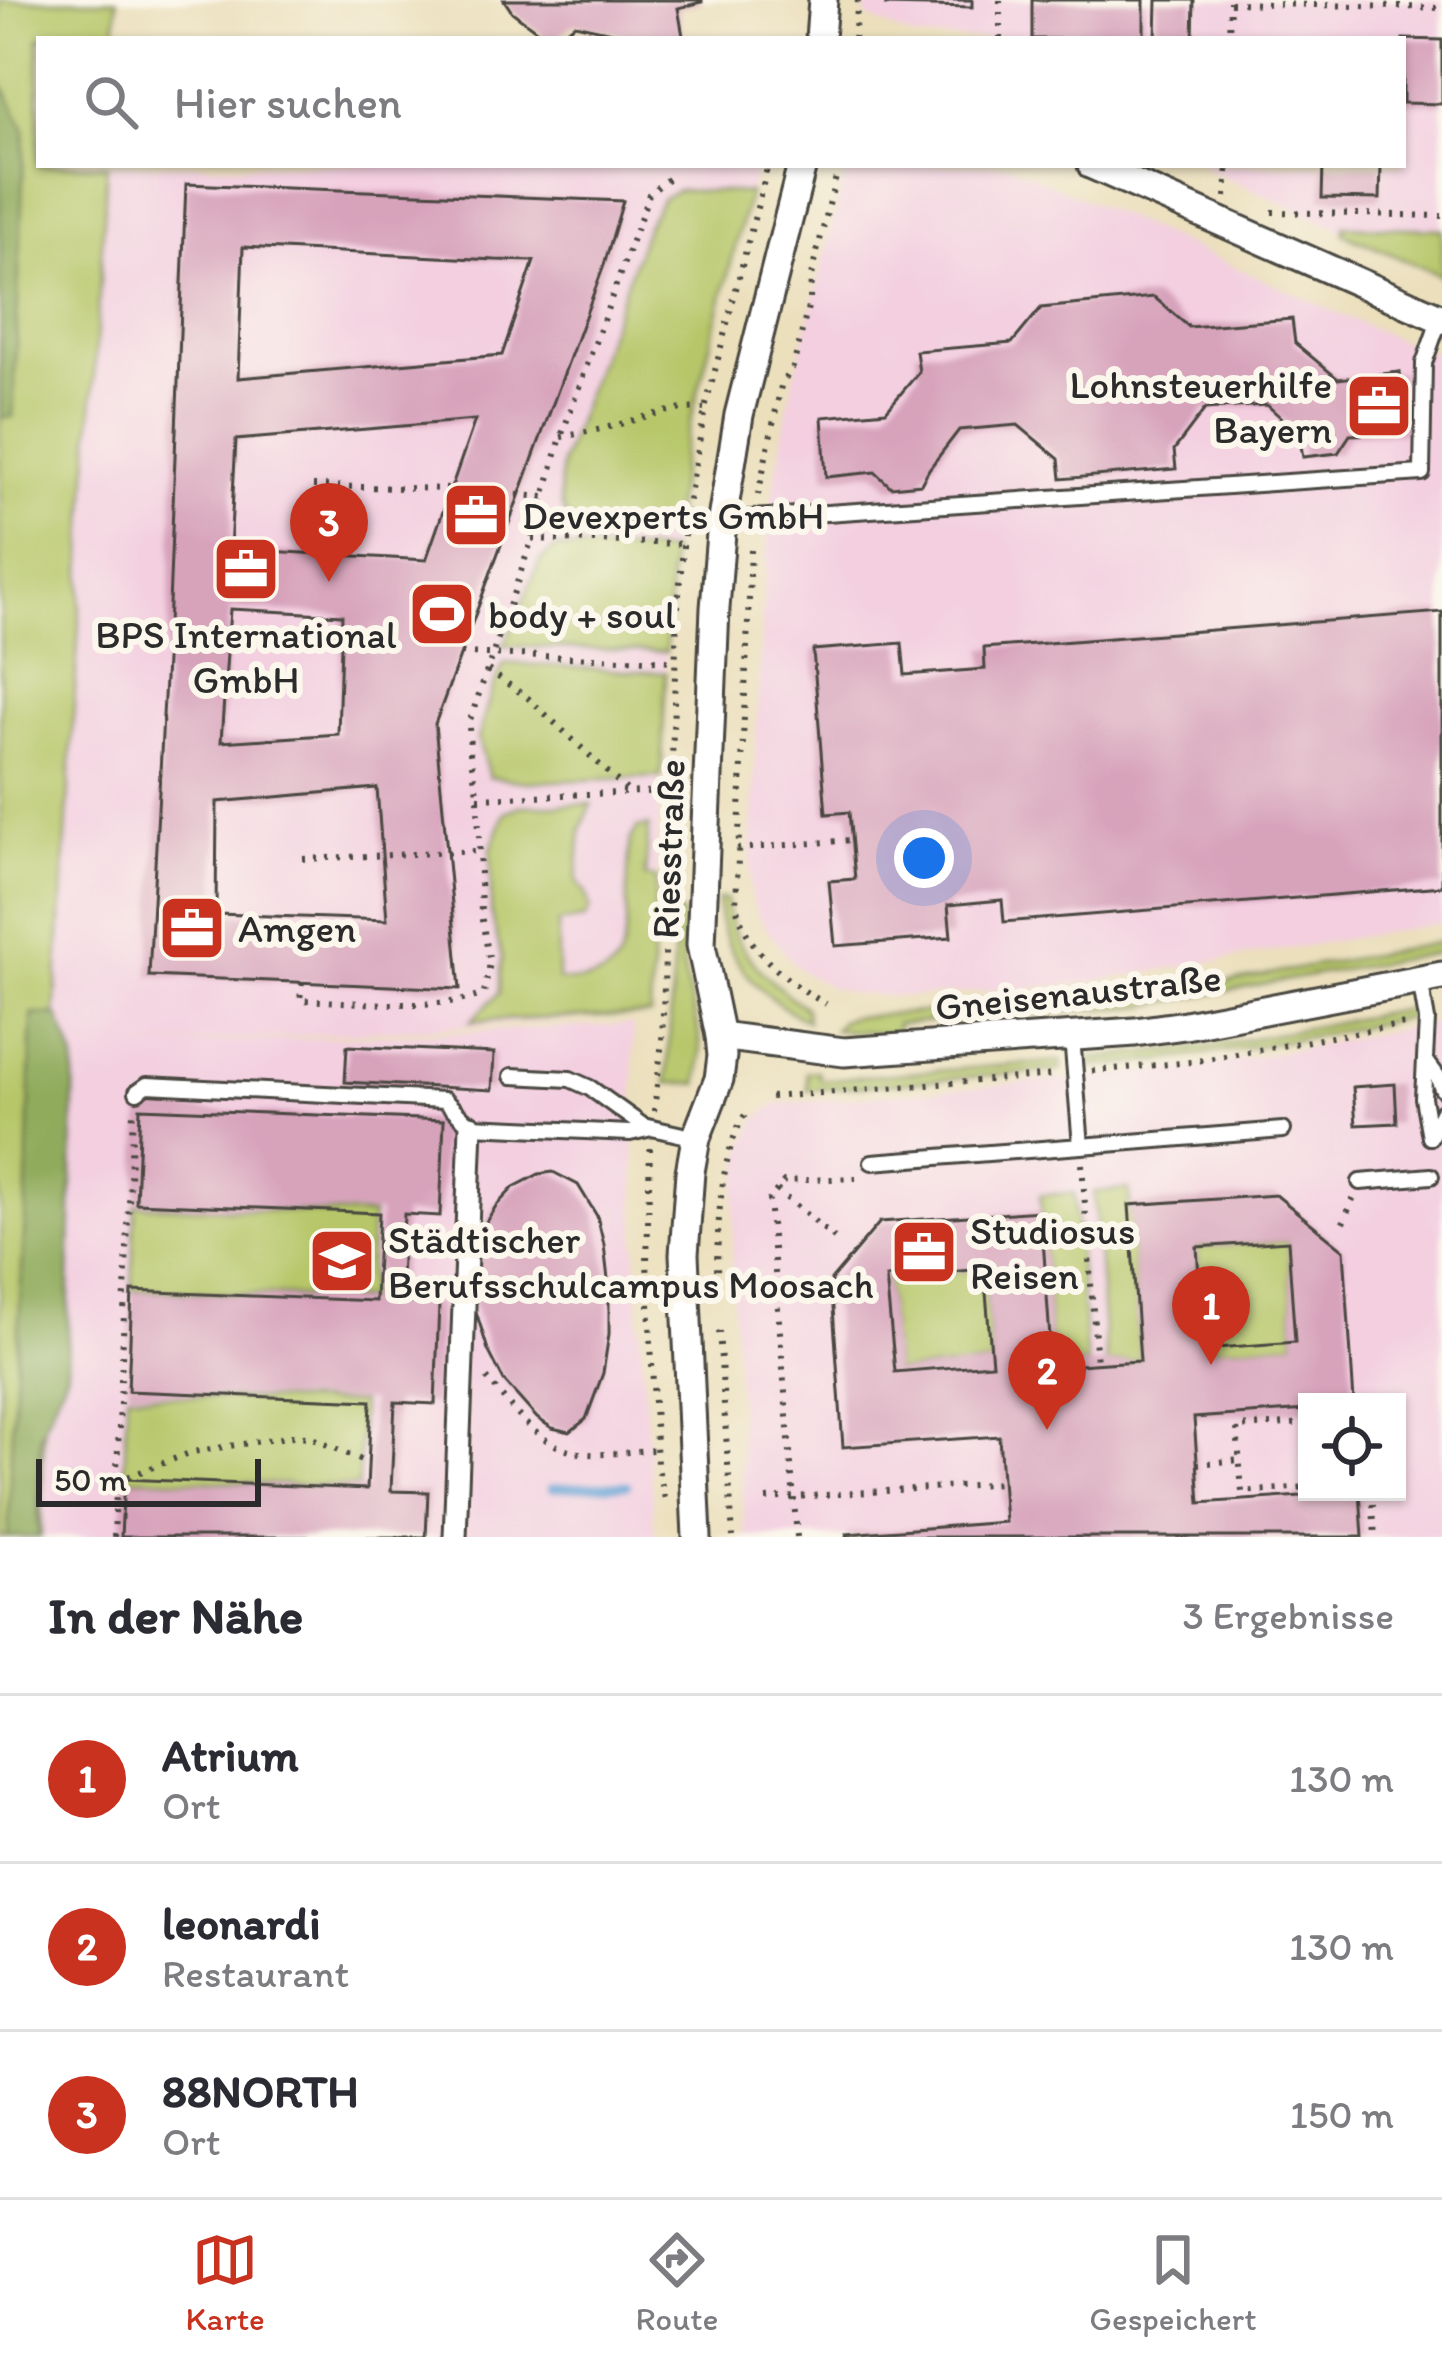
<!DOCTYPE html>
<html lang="de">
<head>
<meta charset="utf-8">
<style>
	body { margin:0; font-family:Itim,sans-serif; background:#f7f7f7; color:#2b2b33 }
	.controls { position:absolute; right:36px; bottom:36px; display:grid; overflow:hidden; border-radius:0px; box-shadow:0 3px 9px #0004 }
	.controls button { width:108px; height:108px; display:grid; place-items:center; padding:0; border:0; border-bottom:3px solid #e1e1e2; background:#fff; color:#2b2b33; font:60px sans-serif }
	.scale { position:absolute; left:36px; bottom:30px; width:225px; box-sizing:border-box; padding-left:12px; border:6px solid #2b2b2b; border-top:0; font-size:33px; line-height:42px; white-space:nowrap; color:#2b2b2b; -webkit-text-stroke:9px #fbf7ec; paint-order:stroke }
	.you { position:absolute; left:924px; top:858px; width:42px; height:42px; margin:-30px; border:9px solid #fff; border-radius:50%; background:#1a73e8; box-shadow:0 0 0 18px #1a73e833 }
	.badge { display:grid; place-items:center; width:78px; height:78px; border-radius:50%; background:#c8321e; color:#fff; font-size:39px; font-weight:700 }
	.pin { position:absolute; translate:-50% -99px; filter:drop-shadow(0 3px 6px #0008) }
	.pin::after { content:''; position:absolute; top:63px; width:42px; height:36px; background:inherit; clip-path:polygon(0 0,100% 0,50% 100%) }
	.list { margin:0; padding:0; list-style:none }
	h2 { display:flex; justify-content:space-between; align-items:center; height:156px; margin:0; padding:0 48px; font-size:51px }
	h2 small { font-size:39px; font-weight:400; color:#7c7c81 }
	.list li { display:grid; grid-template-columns:78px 1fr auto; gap:36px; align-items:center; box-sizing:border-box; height:168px; padding:0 48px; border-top:3px solid #e1e1e2 }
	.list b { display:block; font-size:45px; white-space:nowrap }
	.list p { margin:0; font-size:39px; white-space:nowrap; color:#7c7c81 }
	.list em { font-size:39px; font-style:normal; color:#7c7c81 }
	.icon { flex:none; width:66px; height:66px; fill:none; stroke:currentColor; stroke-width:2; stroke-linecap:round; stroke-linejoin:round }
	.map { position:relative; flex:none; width:1442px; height:1537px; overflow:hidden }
	.search { position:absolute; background:#fff; box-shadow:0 3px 9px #0004; left:36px; right:36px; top:36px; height:132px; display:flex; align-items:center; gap:30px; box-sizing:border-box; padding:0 42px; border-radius:0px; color:#7c7c81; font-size:45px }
	.sheet { height:660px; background:#fff }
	nav { display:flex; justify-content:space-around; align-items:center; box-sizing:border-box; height:168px; border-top:3px solid #e1e1e2; background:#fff; font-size:33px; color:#7c7c81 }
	nav a { display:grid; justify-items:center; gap:6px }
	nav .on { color:#c8321e }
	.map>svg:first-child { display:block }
	.built { fill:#f3cfe0; fill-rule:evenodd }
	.green { fill:#b6c668; stroke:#70784a; stroke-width:3 }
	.forest { fill:#90ab5c; stroke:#5e6b44; stroke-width:3 }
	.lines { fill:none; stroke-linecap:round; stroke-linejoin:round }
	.stream { stroke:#64a0d5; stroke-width:9 }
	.building { fill:#d7a3bb; fill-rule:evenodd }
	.service-casing { stroke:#484641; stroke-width:20 }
	.pedestrian-casing { stroke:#484641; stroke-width:27 }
	.minor-casing { stroke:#484641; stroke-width:33 }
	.path { stroke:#484641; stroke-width:6; stroke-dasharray:3 9; stroke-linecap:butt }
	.service { stroke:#fff; stroke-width:14 }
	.pedestrian { stroke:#fff; stroke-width:21 }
	.minor { stroke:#fff; stroke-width:27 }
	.labels { text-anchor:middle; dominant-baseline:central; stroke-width:12; stroke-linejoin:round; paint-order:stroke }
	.poi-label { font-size:39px; fill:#2b2b2b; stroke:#fbf7ec; text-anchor:start }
	.street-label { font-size:39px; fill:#2b2b2b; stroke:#fbf7ec }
</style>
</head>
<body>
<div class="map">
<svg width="1442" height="1537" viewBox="0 0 1442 1537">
	<rect width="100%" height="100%" fill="#fbf7ec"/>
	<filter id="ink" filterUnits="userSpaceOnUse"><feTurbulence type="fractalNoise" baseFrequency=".00833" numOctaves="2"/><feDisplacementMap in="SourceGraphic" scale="24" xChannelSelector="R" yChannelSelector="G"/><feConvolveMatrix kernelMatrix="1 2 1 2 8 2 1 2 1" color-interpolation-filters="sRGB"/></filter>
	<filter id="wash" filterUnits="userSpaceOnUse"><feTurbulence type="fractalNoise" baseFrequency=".004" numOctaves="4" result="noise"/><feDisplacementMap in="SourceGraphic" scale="48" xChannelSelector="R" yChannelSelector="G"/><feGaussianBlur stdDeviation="2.7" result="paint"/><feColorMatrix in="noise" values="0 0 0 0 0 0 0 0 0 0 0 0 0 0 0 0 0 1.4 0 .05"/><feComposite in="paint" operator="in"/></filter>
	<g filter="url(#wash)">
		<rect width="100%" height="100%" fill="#ebdfbc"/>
		<g class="built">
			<path d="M867,0H1442V274L1198,165H1403V39H916L865,16Z"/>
			<path d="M107,165H757L683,450L672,531L650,1015L115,1047L633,1024L637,1285L655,1537H41L53,1050Z"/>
			<path d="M847,165H1008L1389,336L1442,356V923L1077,984L909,997L855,994L832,988L801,971L783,951L758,916L751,897L750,872L761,627L770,510L789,399Z"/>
			<path d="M1442,1021V1537H745L731,1266L735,1194L745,1145L758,1117L777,1104L1196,1068ZM1307,1402H1397V1492H1307Z"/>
		</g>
		<g class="green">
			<path d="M0,0H117L115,39H39V165H107L53,1050L41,1537H0Z"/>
			<path d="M677,190L749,193L683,450L672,531C653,531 633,530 614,530C560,529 556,512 562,462L648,222L662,199Z"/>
			<path d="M1344,226L1442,229V276L1344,234Z"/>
			<path d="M556,548L671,551L666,652L504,646L540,561Z"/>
			<path d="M504,663L666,673L661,777L528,782L489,777L478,739L491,693Z"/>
			<path d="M592,804L581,829L577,881L585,892L590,908L585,919L558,923V980C626,987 626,951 627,897C627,878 629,859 630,840L637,828L649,826L645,877L656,878L650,1015L471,1021L499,993L502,959L491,913V849L505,812L520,806Z"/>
			<path d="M718,899L726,900C731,949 767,980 805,1008L807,1021C761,998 718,953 718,899Z"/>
			<path d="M676,910L684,917C683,937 681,957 685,976C693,1020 707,1037 698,1084L667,1083Z"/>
			<path d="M1442,942V952L1144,1006L897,1024V1034L834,1030L841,1021L851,1017L1119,999L1169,993Z"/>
			<path d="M1412,1008L1413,1017C1305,1037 1199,1060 1089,1067V1059L1212,1046Z"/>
			<path d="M1061,1061V1070L808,1090L807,1072L818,1071L820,1080Z"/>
			<path d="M1129,1189L1140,1361L1106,1363L1094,1192Z"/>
			<path d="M1074,1193L1087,1364L1052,1367L1040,1195Z"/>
			<path d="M135,1205L372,1215L368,1299L132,1289Z"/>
			<path d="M1288,1241L1295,1342L1204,1349L1197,1247Z"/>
			<path d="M984,1269L992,1364L895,1372L886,1277Z"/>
			<path d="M127,1394L361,1403L358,1487L124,1478Z"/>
		</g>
		<g class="forest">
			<path d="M0,78L25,130L13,417H0Z"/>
			<path d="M32,1014L58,1015L75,1059L67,1372L40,1435L38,1537H8L11,1448L27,1187Z"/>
		</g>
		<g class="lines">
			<path class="stream" d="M552,1488L627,1485"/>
		</g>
		<g id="blocks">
			<g class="building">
				<path d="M504,0H702V2L678,8L683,36L639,38L575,24L554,39H548L512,12Z"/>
				<path d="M888,0H972V7L886,5Z"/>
				<rect x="1032" y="0" width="112" height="39"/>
				<path d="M1157,0H1194L1193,39H1156Z"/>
				<path d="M1403,39L1442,40V104L1403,103Z"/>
				<path d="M1323,165H1381L1380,199L1322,198Z"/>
				<path d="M186,184L623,201L604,265L435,724L460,989L149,976L169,605ZM243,247L495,260L534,261L502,355L238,378ZM475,420L426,560L230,549L236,440ZM230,609L342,615L338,734L221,742ZM377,788L387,920L216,914L217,802Z"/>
				<path d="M1154,297L1189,327L1292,319L1295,343L1338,379L1400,372L1405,433L1350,435L1338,453L1303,457L1299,434L1267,405L1205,409L1174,450L1176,469L1061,479L1059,459L1018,425L959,430L929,469L921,484L891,487L875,472L826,477L822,417L886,411L919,372L916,351L1012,343L1041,308Z"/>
				<path d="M1442,612V886L1004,922L1002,900L948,905L951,937L835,946L829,881L855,879L849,812L826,814L813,650L902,643L905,675L985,669L984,648Z"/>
				<path d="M347,1046L494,1053L492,1090L345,1082Z"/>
				<path d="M1395,1084L1397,1123L1356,1125L1353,1087Z"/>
				<path d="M140,1108L444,1120L440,1216L404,1214L400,1302L439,1304L435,1404L395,1402L391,1491L428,1492L426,1537H121L124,1479L367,1489L371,1401L128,1391L132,1291L375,1301L379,1213L136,1203Z"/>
				<path d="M553,1172L578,1185L597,1216L604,1245L609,1288V1334L603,1373L586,1419L570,1432L552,1428L537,1418L504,1381L488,1350L473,1302L474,1250L479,1233L496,1206L514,1187L539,1174Z"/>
				<path d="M1276,1195L1344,1250L1354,1402H1307V1410L1194,1418L1200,1503L1360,1492L1363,1537H847V1534L1005,1522L999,1436L843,1447L831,1280L880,1222L1041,1211L1052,1367L1106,1363L1140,1361L1129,1205ZM1288,1241L1295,1342L1204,1349L1197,1247ZM984,1269L992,1364L895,1372L886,1277Z"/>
			</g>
		</g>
	</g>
	<g filter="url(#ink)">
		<use href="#blocks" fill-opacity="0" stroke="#484641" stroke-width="3"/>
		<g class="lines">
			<g class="service-casing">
				<g id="service">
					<path d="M722,520L1422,473L1424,363L1440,318"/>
					<path d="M1420,980L1427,1020L1423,1098L1430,1137"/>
					<path d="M1426,1061L1437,1076L1442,1089"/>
					<path d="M512,1076L570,1079L590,1088L643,1126L696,1138"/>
					<path d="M137,1092L147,1085L444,1100L471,1126L630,1133L652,1128"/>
					<path d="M1430,1137L1442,1112"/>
					<path d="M1081,1146L1283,1130"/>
					<path d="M872,1162L1081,1146L1072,1037"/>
					<path d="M1360,1182L1431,1176"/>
				</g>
			</g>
			<g class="pedestrian-casing">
				<path id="pedestrian" d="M455,1537L471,1126"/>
			</g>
			<g class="minor-casing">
				<g id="minor">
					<path d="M820,39L823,0"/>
					<path d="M1092,165L1442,319"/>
					<path d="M720,1036L844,1052L1135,1032L1185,1025L1442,976"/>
					<path d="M697,1537L684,1254L690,1172L696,1138L719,1079L722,1056L720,1036L701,945L715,608L722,520L739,415L802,165"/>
				</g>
			</g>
			<g class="path">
				<path d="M1000,0V39"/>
				<path d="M1230,3L1442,8"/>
				<path d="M854,39L858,0"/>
				<path d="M1229,39L1230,1"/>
				<path d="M1226,197L1228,165"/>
				<path d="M1272,212L1442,216"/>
				<path d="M561,437C577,434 593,431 609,427C641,419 671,406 704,409"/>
				<path d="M313,486L451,489L544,497"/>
				<path d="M758,495L781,386L793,367L810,299L811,276L839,165"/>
				<path d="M532,539L684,544"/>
				<path d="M751,550L736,905C747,952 786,981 826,1004"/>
				<path d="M461,653L676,661"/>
				<path d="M488,670L528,698L628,791"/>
				<path d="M478,798L672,791"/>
				<path d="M737,849L852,840"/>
				<path d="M303,859L479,851"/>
				<path d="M302,982L300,1000C341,1001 452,1012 484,993L490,963L481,915L478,798L470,753L469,723L532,539L561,437L649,194L669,178"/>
				<path d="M1092,1071L1191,1062L1405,1024"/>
				<path d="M771,1097L1055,1075"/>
				<path d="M654,1111L662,1041L677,618L685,523L705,409L768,165"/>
				<path d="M650,1148L647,1262L657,1464L665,1499"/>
				<path d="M1082,1164L1097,1364"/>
				<path d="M777,1190L838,1241"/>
				<path d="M1343,1223L1353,1199"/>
				<path d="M717,1294C717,1241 717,1157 746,1113"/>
				<path d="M719,1331L733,1537"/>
				<path d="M487,1378C512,1408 538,1447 580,1453C605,1457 632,1450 656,1450"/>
				<path d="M1307,1423L1237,1427L1242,1492L1307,1487"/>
				<path d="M1197,1464L1240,1460"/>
				<path d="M117,1481L192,1452L293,1436L310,1437L368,1463"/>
				<path d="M1372,1492L1375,1537"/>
				<path d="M766,1499L1002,1483"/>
				<path d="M114,1537L133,1113"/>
				<path d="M797,1537L769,1200L784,1181L856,1178"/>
			</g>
			<use href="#service" class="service"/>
			<use href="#pedestrian" class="pedestrian"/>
			<use href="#minor" class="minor"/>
		</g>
	</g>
	<defs>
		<g id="office-square" transform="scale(3.45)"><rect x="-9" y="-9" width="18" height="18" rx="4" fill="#c8321e" stroke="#fbf7ec"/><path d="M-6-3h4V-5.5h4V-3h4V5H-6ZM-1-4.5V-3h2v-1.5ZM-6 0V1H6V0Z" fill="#fff"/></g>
		<g id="stadium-square" transform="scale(3.45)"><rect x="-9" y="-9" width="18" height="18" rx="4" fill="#c8321e" stroke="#fbf7ec"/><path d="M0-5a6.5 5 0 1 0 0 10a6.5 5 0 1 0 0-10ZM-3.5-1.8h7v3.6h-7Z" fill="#fff"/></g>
		<g id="school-square" transform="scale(3.45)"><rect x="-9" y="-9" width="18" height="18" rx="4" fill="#c8321e" stroke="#fbf7ec"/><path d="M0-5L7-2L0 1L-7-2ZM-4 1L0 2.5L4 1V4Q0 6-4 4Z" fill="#fff"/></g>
	</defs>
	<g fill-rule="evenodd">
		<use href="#office-square" x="1379" y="406"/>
		<use href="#office-square" x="476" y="515"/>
		<use href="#office-square" x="246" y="569"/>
		<use href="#stadium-square" x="442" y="614"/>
		<use href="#office-square" x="192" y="928"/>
		<use href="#office-square" x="924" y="1252"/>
		<use href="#school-square" x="342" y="1261"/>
	</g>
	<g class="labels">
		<g class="poi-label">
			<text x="1332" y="384" text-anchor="end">Lohnsteuerhilfe<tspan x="1332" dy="45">Bayern</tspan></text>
			<text x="522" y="515">Devexperts GmbH</text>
			<text x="488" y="614">body + soul</text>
			<text x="246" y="634" text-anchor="middle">BPS International<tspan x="246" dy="45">GmbH</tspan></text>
			<text x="238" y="928">Amgen</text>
			<text x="970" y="1230">Studiosus<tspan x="970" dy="45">Reisen</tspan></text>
			<text x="388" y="1239">Städtischer<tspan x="388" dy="45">Berufsschulcampus Moosach</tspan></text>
		</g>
		<g class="street-label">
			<text transform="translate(668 849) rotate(-88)">Riesstraße</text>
			<text transform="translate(1078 992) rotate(-6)">Gneisenaustraße</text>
		</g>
	</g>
</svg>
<div class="controls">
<button><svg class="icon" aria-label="locate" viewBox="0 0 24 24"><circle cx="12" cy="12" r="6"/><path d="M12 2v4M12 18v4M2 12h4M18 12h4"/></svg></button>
</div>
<div class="scale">50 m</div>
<div class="you"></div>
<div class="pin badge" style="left:1211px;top:1365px">1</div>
<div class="pin badge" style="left:1047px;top:1430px">2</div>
<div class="pin badge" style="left:329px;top:582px">3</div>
<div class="search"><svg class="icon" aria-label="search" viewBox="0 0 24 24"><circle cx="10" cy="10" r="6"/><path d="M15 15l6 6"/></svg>Hier suchen</div>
</div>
<section class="sheet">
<h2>In der Nähe<small>3 Ergebnisse</small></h2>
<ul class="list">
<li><span class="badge">1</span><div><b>Atrium</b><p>Ort</p></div><em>130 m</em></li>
<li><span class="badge">2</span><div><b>leonardi</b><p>Restaurant</p></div><em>130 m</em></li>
<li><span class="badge">3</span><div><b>88NORTH</b><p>Ort</p></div><em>150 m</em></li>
</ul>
</section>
<nav>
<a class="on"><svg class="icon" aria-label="map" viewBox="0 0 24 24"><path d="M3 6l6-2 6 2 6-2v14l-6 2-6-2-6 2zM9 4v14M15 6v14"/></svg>Karte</a>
<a><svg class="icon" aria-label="directions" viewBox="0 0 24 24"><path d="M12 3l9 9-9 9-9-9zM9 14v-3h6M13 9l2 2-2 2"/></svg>Route</a>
<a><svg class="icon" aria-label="saved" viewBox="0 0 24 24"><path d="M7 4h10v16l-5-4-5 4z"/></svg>Gespeichert</a>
</nav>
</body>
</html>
